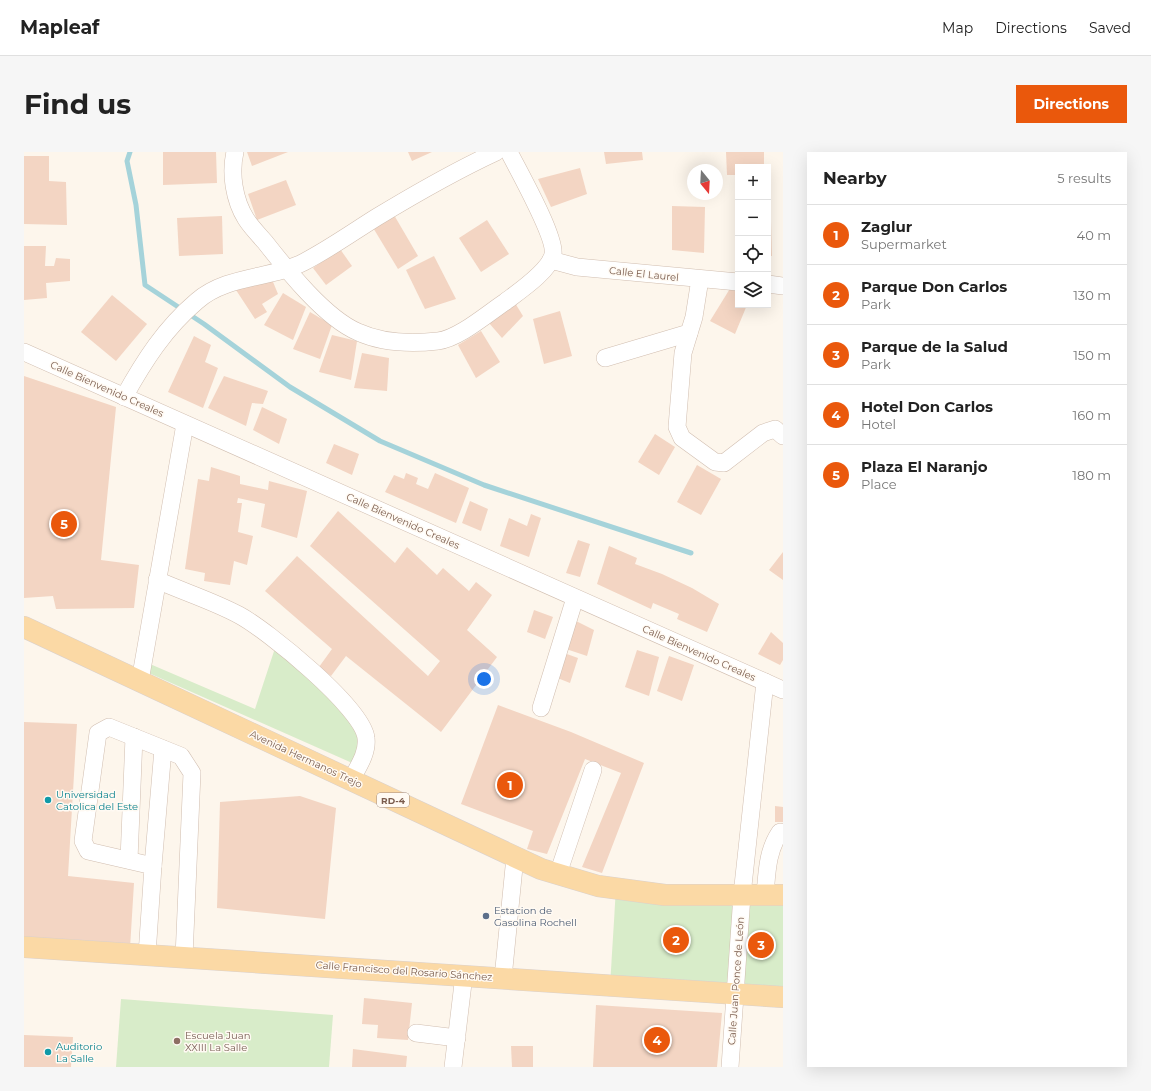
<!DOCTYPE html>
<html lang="en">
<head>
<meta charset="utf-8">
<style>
	body { margin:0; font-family:Montserrat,sans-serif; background:#f6f6f6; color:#222 }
	.controls { position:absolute; right:12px; top:12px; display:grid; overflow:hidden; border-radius:0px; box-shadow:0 4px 16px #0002 }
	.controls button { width:36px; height:36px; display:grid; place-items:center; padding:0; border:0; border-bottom:1px solid #e0e0e0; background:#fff; color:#222; font:20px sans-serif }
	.compass { position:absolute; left:663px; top:12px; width:36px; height:36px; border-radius:50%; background:#fff; box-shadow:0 4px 16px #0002; rotate:162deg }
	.you { position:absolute; left:460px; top:527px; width:14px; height:14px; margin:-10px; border:3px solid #fff; border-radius:50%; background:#1a73e8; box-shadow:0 0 0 6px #1a73e833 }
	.badge { display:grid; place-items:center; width:26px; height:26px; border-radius:50%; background:#ea580c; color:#fff; font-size:13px; font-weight:700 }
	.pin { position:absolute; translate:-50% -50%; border:2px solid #fff; box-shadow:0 1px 4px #0006 }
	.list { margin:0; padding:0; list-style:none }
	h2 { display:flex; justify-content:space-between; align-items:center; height:52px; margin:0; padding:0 16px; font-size:17px }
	h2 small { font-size:13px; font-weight:400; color:#767676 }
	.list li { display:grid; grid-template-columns:26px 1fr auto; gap:12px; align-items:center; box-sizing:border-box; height:60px; padding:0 16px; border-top:1px solid #e0e0e0 }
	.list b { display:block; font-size:15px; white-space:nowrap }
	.list p { margin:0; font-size:13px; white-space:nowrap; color:#767676 }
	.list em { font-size:13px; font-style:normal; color:#767676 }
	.icon { flex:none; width:22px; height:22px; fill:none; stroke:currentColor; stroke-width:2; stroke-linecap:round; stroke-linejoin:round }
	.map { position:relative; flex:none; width:759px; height:915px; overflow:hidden; border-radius:0px }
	header { display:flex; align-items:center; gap:24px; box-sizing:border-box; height:56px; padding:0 20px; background:#fff; border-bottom:1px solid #e0e0e0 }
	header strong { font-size:19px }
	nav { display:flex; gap:22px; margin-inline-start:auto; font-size:14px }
	.intro { display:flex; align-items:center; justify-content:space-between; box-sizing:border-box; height:96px; padding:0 24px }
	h1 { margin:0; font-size:28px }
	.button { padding:10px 18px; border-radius:0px; background:#ea580c; color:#fff; font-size:14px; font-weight:700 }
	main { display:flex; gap:24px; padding:0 24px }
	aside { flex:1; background:#fff; border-radius:0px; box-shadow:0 4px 16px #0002 }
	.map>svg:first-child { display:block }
	.green { fill:#d8ecc9 }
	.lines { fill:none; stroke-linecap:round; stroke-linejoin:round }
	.stream { stroke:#a5d3da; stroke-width:5 }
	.building { fill:#f3d5c3 }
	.minor-casing { stroke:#d1beb0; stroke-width:18 }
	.major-casing { stroke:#dad1cd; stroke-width:22 }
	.minor { stroke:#fff; stroke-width:17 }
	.major { stroke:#fbd9a5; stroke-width:21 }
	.culture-dot { fill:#0f9aa8; stroke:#fffaf3; stroke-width:1.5 }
	.service-dot { fill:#5c6f8a; stroke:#fffaf3; stroke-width:1.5 }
	.education-dot { fill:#8d6e63; stroke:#fffaf3; stroke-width:1.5 }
	.labels { text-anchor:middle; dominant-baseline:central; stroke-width:3; stroke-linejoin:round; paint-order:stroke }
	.shield { fill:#fffaf3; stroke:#a28b7f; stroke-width:1 }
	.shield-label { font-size:9px; font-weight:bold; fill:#7a5c4d }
	.street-label { font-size:10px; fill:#7a5c4d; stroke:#fffaf3 }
	.culture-label { font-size:10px; fill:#0d838f; stroke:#fffaf3; text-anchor:start }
	.service-label { font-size:10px; fill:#4e5e75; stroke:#fffaf3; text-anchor:start }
	.education-label { font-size:10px; fill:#785e54; stroke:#fffaf3; text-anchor:start }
</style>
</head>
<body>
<header>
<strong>Mapleaf</strong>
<nav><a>Map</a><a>Directions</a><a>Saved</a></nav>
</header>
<div class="intro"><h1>Find us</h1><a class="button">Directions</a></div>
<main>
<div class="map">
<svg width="759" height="915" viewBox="0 0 759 915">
	<rect width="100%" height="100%" fill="#fdf6ec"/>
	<g class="green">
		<path d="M253,490L334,567L335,614L118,518L119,509L231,557Z"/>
		<path d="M592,736L759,743V845L586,834Z"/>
		<path d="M97,847L309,863L305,915H92Z"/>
	</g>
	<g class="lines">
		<path class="stream" d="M106,0L103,9L112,53L121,133L180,172L266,235L356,289L460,333L667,401"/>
	</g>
	<g class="building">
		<path d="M139,0H192L193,31L139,33Z"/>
		<path d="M223,0H264L228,14Z"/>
		<path d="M384,0H408L388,9Z"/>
		<path d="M580,0H618L619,8L582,12Z"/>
		<path d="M702,0H740V15H714V23H703Z"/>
		<path d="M0,4H25V29L42,30L43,73L0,72Z"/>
		<path d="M556,16L563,42L527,55L514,27Z"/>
		<path d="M262,28L272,53L233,68L224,42Z"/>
		<path d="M648,54L681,55L680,101L648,98Z"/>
		<path d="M370,63L394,104L374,117L348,74Z"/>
		<path d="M198,64L199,102L155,104L153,66Z"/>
		<path d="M463,68L485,102L457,120L435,86Z"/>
		<path d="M744,68L747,69L748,104H744Z"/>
		<path d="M0,94H22L21,114H30L32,106L46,107V129L22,131L23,146L0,148Z"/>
		<path d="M316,97L328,114L302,133L289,116Z"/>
		<path d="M410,104L432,147L401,157L382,118Z"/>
		<path d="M247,125L254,142L238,152L243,160L231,167L212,138L227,130L230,134Z"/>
		<path d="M707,135L714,139V153H723L711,182L686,169Z"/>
		<path d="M259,141L282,155L269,188L240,173Z"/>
		<path d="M88,143L123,172L92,209L57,180Z"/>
		<path d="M491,151L499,164L478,186L465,171Z"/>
		<path d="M536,159L548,204L520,212L509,167Z"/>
		<path d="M286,160L308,173L296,207L269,197Z"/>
		<path d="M457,179L476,210L452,226L434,193Z"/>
		<path d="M308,183L333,189L327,228L295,220Z"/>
		<path d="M170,184L187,193L181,210L194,216L179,256L144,240Z"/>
		<path d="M338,201L365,206L363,239L330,236Z"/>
		<path d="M0,224L92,255L77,408L115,413L110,456L32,457L29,444L0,446Z"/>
		<path d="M200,224L244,239L239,252L228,251L222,274L184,256Z"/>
		<path d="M238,255L263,267L255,292L229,278Z"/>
		<path d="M631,282L651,295L635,323L614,310Z"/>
		<path d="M310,292L335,302L328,323L302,311Z"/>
		<path d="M673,313L697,327L677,363L653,350Z"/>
		<path d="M187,315L216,324V332L244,338L245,329L283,339L273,386L237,375L241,352L214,346L213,351H218L214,380L229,384L223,413L210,409L206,433L180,429L181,421L161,417L174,327L185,329Z"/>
		<path d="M382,321L394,326L392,332L404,337L411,321L445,336L432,371L361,340L370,323L380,327Z"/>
		<path d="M446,349L464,357L457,379L438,371Z"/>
		<path d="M314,359L371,411L383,395L413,423L419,416L445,439L452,430L468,443L443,478L473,505L417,580L322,504L307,524L295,515L308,497L241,439L273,404L404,524L416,509L286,394Z"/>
		<path d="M507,362L517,366L505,405L476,394L485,366L503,374Z"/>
		<path d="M554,388L566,392L556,425L542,421Z"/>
		<path d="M585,394L613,406L611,412L638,422L668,436L695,452L683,480L653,467L655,462L629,451L627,457L573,432Z"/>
		<path d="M759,400V428L745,418Z"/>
		<path d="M510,458L529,465L521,487L503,480Z"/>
		<path d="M552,469L570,478L563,504L542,497Z"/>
		<path d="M747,480L759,491V508L756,513L734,502Z"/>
		<path d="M613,498L635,505L625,544L601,535Z"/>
		<path d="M540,501L554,506L546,531L531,525Z"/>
		<path d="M645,504L670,513L658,549L633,539Z"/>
		<path d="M474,553L547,580L620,611L578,721L558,715L597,621L561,607L523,702L503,697L509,679L437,652Z"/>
		<path d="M0,570L53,572L44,724L110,731L106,796L0,787Z"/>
		<path d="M276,644L312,656L301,767L193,756L196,650Z"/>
		<path d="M751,654L759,655V670H751Z"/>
		<path d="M340,846L388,851L384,888L353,886L354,873L338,872Z"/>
		<path d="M572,853L698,861L693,915H569Z"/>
		<path d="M0,883L49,885L47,915H0Z"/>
		<path d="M487,894H509V915H488Z"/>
		<path d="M329,897L383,904L382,915H328Z"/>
	</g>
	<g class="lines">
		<g class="minor-casing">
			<g id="minor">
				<path d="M211,0C206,21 210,48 222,67C227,75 235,83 241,90C263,118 301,166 334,180C358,191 387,192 414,189C434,187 463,162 481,150C494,140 526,119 529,102C532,85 494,18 485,0"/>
				<path d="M527,108L553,115L714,130"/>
				<path d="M676,127L670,165L659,201L653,275L658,286L691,310L700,311L739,281L751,277L759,284"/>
				<path d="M744,132L759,134"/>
				<path d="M0,200L759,538"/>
				<path d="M581,206L665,181"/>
				<path d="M100,245C120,209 141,176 173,149C203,123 247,127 280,110C305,97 329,80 353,65C391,42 431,19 472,0"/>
				<path d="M133,428C160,440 189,449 215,463C243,478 339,556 342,586C344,601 334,615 327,628"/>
				<path d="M116,529L161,272"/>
				<path d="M517,556L551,446"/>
				<path d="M105,708L110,585"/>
				<path d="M129,714L139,597"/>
				<path d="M534,722L569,618"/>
				<path d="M741,743C743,721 743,699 756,680"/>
				<path d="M123,803L129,714L64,699L59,689L74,581L85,575L157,604L168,621L160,805"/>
				<path d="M479,826L491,705"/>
				<path d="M392,881L433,886"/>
				<path d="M429,915L440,823"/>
				<path d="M706,915L718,743L741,530"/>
			</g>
		</g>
		<g class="major-casing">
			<g id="major">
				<path d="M0,475L517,717L574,734L641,743H759"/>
				<path d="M0,795L759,845"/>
			</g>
		</g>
		<use href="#minor" class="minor"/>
		<use href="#major" class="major"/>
	</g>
	<g class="culture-dot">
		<circle cx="24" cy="648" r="4"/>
		<circle cx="24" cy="900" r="4"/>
	</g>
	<circle class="service-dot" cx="462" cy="764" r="4"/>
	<circle class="education-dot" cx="153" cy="889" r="4"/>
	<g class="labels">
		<rect class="shield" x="353" y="641" width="32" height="14" rx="3"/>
		<g class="shield-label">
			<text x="369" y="648">RD-4</text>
		</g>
		<g class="street-label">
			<text transform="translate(620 122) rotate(6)">Calle El Laurel</text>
			<text transform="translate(83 237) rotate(24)">Calle Bienvenido Creales</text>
			<text transform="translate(379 369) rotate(24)">Calle Bienvenido Creales</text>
			<text transform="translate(675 501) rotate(24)">Calle Bienvenido Creales</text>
			<text transform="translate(282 607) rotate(25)">Avenida Hermanos Trejo</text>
			<text transform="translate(380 819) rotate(4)">Calle Francisco del Rosario Sánchez</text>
			<text transform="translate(712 829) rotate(-86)">Calle Juan Ponce de León</text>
		</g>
		<g class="culture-label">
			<text x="32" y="642">Universidad<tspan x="32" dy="12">Catolica del Este</tspan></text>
			<text x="32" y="894">Auditorio<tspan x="32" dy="12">La Salle</tspan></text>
		</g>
		<g class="service-label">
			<text x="470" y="758">Estacion de<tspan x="470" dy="12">Gasolina Rochell</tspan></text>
		</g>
		<g class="education-label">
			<text x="161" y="883">Escuela Juan<tspan x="161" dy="12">XXIII La Salle</tspan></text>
		</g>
	</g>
</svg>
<div class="controls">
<button>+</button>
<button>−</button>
<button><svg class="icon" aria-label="locate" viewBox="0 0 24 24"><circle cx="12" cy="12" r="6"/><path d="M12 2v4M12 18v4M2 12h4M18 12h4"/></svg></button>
<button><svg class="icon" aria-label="layers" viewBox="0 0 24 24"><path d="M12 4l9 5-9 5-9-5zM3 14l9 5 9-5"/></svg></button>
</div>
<svg class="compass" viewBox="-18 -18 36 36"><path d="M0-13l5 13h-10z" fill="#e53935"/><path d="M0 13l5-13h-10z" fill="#767676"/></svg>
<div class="you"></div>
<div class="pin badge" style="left:486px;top:633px">1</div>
<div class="pin badge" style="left:652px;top:788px">2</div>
<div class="pin badge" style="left:737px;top:793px">3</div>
<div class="pin badge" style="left:633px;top:888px">4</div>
<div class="pin badge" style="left:40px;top:372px">5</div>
</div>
<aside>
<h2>Nearby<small>5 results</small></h2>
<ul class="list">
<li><span class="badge">1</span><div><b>Zaglur</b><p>Supermarket</p></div><em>40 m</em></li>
<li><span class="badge">2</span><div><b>Parque Don Carlos</b><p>Park</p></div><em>130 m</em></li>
<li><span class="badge">3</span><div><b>Parque de la Salud</b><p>Park</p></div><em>150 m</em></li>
<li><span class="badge">4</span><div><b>Hotel Don Carlos</b><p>Hotel</p></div><em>160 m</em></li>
<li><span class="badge">5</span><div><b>Plaza El Naranjo</b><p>Place</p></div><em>180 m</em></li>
</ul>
</aside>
</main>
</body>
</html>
